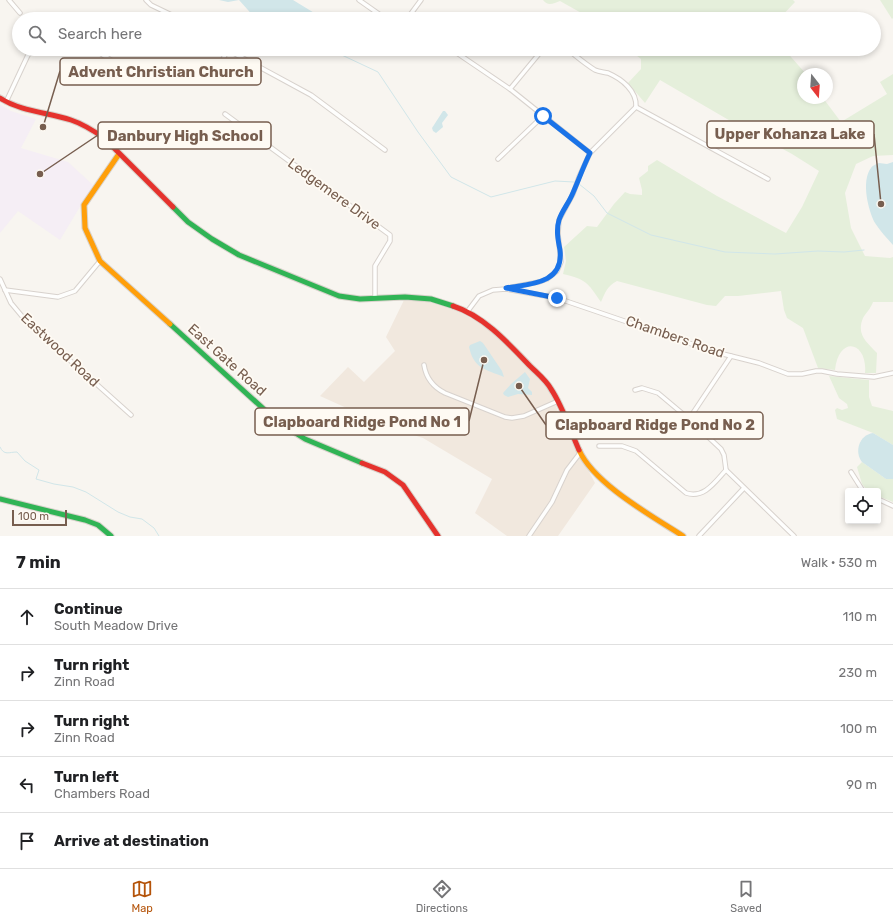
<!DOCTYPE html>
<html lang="en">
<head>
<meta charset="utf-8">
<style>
	body { margin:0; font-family:Rubik,sans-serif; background:#f2f2f2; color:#202124 }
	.controls { position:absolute; right:12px; bottom:12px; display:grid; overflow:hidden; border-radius:4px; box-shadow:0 2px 6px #0003 }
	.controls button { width:36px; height:36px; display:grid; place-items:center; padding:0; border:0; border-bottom:1px solid #e0e0e0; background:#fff; color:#202124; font:20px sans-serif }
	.compass { position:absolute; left:797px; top:68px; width:36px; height:36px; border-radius:50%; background:#fff; box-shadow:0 2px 6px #0003; rotate:163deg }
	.scale { position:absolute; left:12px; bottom:10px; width:55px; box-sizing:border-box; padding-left:4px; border:2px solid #775e4f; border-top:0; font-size:11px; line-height:14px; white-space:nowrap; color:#775e4f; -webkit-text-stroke:3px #fefaf3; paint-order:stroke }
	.stop { position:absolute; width:12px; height:12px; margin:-9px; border:3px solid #1a73e8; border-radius:50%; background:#fff }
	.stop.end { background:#1a73e8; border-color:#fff; box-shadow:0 1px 4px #0008 }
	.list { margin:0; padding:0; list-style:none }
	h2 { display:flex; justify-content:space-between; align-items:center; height:52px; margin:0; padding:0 16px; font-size:17px }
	h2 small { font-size:13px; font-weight:400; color:#757577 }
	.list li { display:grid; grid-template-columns:26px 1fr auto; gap:12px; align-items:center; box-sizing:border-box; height:56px; padding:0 16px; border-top:1px solid #e0e0e0 }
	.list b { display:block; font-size:15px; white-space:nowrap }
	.list p { margin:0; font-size:13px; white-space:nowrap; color:#757577 }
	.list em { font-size:13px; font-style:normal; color:#757577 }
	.icon { flex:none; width:22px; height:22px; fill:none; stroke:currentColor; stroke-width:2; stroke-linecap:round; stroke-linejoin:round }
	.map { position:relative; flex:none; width:893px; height:536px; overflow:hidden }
	.search { position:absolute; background:#fff; box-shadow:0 2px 6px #0003; left:12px; right:12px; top:12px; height:44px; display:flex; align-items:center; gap:10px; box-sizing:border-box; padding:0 14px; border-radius:22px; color:#757577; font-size:15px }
	.sheet { height:332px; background:#fff }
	nav { display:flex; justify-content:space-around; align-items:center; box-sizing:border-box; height:56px; border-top:1px solid #e0e0e0; background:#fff; font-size:11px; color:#757577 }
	nav a { display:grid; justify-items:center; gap:2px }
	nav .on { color:#b45309 }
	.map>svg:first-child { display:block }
	.residential { fill:#f1e8de }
	.education { fill:#f5eef5 }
	.green { fill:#e5efdb }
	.water { fill:#d1e6e9 }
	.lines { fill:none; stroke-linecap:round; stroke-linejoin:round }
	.stream { stroke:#d1e6e9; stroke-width:1 }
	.street-casing { stroke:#d8d2cd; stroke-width:5.5 }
	.fast-casing { stroke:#d8d2cb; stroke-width:7 }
	.slow-casing { stroke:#d8d2cb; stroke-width:7 }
	.jam-casing { stroke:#d8d2cb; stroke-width:7 }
	.street { stroke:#fefefd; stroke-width:3.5 }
	.fast { stroke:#30b455; stroke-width:5 }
	.slow { stroke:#ff9f0a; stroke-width:5 }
	.jam { stroke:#e5322d; stroke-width:5 }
	.route { stroke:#1a73e8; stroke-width:5 }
	.labels { text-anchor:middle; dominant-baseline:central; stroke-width:3.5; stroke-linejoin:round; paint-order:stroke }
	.street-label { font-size:14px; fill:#775e4f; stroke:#fefaf3 }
	.leader { fill:none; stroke:#775e4f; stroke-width:1.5 }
	.callout-dot { fill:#775e4f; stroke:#fefaf3; stroke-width:1.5 }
	.callout { fill:#fefaf3; stroke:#775e4f; stroke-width:1.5 }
	.callout-label { font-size:15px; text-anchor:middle; font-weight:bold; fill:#775e4f }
</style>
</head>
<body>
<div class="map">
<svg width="893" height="536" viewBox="0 0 893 536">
	<rect width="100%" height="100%" fill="#f8f5f0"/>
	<path class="residential" d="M404,300L426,301L458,311L487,327L520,358L550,392L562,421L595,483L558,536H507L475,513L492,479L423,438L391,428L320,396L348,367L364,382L395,351L386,337Z"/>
	<path class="education" d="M0,105L11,111L36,119L21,148L68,162L93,185L60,240L18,211L0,233Z"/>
	<g class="green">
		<path d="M543,0H793L795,2L779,19H592L560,1C554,3 548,7 543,0Z"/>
		<path d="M880,0H893V18L892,19Z"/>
		<path d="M628,49H784L806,74H803V98H823L841,122L887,94L880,82L893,74V155L873,156L856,164L845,193L851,228L865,256L890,258L893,257V302H873C871,308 866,313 863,318C856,335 867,342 877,353L876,373H865C868,342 839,334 835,370L818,368L803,328L787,318L784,310L781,291L738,296H725L716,306L707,305L617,281C607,286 605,293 601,302C587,282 587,280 563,274L566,261L564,247L587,226L597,227L614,204L625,192L630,194L642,195V190L639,178L648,171V166L657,160L717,196L786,233L802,207L819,171L792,154L727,119L660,80L645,103L628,83L641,69V59Z"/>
		<path d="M829,376L869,380V397L872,406L893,411V445L873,433L837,419L835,410L837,408L842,410L848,408L847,404L839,398Z"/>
		<path d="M862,462L886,479H893V502L878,496V491H868L862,484L857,467Z"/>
	</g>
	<g class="water">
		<path d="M219,0H293L316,14L321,19H256L239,0L228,2Z"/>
		<path d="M443,111H445L448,115L442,123L443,127L436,133L433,131L432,128Z"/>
		<path d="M893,162V245C887,238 880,231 875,223C868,210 861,181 871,168C872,166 876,164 879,163L887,164Z"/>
		<path d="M480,341L483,343L502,371L504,377C485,369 474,369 469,347L470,345Z"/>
		<path d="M525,372L530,379L528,388L532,392V395L518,394L508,397L504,395L503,393L511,384Z"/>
		<path d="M873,433L893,445V479H886L862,462C854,452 859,435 873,433Z"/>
	</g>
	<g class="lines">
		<g class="stream">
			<path d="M329,49L378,72L418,132L451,177L491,197L555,181L574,182"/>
			<path d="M579,184L594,196L607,213L651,235L725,252L775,254L818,251L844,252L864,250"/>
			<path d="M0,447C4,456 9,452 17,452L25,461L39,470L36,479L54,484L73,487L86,492L118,512L130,517L142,519L154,528L159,536"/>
		</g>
		<g class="street-casing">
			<g id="street">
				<path d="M9,0L20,13"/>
				<path d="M146,0L151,5L180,19"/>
				<path d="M359,0L386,19"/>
				<path d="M407,19L421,0"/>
				<path d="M93,49L126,69L176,80L195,82L206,80L213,73L220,65L228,49"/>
				<path d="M451,49L510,89L590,153"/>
				<path d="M567,49C576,56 585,64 595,70C599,72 604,72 608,73C622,79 637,91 636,107"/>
				<path d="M228,50L311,95L385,150"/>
				<path d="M510,89L543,49"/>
				<path d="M6,102L28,55L34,49"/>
				<path d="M636,107L768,179"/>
				<path d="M225,114L390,235V241L375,266V298"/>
				<path d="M498,159L543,116"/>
				<path d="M0,279L11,303L26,321L131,415"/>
				<path d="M507,288L539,282L547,279L557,271L561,262L558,234L559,220L573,194L579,177L590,153L636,107"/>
				<path d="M5,290L58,297L75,291L100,261"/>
				<path d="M467,312L479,296L493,290L506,289L557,298L715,352L759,363L788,374H802L816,371H822L837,374L874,377L893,373"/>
				<path d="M424,365C426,378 433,387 445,393L505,417L512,418L524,416L558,401"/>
				<path d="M689,419L731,356"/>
				<path d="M599,446H622L636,451L686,493C704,499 715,482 726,470L724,455L721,449L689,419L658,393L642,388L635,390"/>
				<path d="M726,470L794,536"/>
				<path d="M851,472L863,491"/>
				<path d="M878,499L893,506"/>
				<path d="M529,536L552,502L567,470L580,453"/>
				<path d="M699,536L744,488"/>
			</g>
		</g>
		<g class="fast-casing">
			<g id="fast">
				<path d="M173,207L188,222L212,239L239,255L339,296L360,299L405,297L431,299L453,306"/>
				<path d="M170,324L278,422L305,439L362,463"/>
				<path d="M0,499L85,520L98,525L111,536"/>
			</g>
		</g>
		<g class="slow-casing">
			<g id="slow">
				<path d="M119,154L84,205L85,228L100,261L170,324"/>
				<path d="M579,450C594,484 652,516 683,536"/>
			</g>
		</g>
		<g class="jam-casing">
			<g id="jam">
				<path d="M0,98C22,112 47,112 71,120C83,124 94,131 104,138L173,207"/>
				<path d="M453,306C484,316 509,344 530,366C537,373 546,380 551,389C563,407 570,430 579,450"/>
				<path d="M362,463L385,472L403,485L438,536"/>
			</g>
		</g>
		<use href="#street" class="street"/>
		<use href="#fast" class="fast"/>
		<use href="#slow" class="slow"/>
		<use href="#jam" class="jam"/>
	</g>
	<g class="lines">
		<path class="route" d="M543,116L590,153C583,167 578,182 572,195C568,204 562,211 559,220C556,230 558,240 560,250C564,284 530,284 506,288L557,298"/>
	</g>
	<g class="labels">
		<g class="street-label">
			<text transform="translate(334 194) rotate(36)">Ledgemere Drive</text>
			<text transform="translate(675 337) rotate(19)">Chambers Road</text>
			<text transform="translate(60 350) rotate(43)">Eastwood Road</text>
			<text transform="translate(227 360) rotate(42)">East Gate Road</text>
		</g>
	</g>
	<path class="leader" d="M43 127L60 71M881 204L874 134M40 174L98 135M484 360L469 421M519 386L546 425"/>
	<g class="callout-dot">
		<circle cx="43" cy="127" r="4"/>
		<circle cx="881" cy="204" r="4"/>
		<circle cx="40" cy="174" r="4"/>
		<circle cx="484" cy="360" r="4"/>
		<circle cx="519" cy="386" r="4"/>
	</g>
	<g class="callout">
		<rect x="60" y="58" width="201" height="27" rx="4"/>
		<rect x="707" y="121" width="167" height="27" rx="4"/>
		<rect x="98" y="122" width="173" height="27" rx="4"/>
		<rect x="255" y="408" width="214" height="27" rx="4"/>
		<rect x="546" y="412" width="217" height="27" rx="4"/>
	</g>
	<g class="callout-label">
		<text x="161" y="77">Advent Christian Church</text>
		<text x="790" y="139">Upper Kohanza Lake</text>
		<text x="185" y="141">Danbury High School</text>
		<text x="362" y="427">Clapboard Ridge Pond No 1</text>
		<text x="655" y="430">Clapboard Ridge Pond No 2</text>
	</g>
</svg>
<div class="controls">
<button><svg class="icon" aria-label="locate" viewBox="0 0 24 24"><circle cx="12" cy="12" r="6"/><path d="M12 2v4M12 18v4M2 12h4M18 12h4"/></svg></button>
</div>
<svg class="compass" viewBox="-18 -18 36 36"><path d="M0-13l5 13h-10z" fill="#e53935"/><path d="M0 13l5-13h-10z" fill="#757577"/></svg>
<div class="scale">100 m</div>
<div class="stop" style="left:543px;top:116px"></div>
<div class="stop end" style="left:557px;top:298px"></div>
<div class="search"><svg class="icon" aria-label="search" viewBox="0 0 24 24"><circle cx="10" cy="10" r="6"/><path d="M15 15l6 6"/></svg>Search here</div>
</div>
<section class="sheet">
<h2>7 min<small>Walk · 530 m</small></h2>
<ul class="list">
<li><svg class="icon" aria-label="ahead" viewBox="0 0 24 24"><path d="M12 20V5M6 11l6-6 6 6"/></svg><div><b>Continue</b><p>South Meadow Drive</p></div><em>110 m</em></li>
<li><svg class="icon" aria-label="right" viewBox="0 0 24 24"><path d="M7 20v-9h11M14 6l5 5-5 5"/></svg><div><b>Turn right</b><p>Zinn Road</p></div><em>230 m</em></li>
<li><svg class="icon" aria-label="right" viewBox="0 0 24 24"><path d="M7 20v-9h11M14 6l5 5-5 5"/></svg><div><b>Turn right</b><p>Zinn Road</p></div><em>100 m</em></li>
<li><svg class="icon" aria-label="left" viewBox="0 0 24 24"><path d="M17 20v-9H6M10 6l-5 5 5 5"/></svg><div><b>Turn left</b><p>Chambers Road</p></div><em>90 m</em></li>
<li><svg class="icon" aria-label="arrive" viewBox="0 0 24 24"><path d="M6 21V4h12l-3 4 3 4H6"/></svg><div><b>Arrive at destination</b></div></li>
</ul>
</section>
<nav>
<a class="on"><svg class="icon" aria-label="map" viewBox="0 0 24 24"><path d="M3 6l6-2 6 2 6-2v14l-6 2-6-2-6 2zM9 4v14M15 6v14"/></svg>Map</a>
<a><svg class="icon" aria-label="directions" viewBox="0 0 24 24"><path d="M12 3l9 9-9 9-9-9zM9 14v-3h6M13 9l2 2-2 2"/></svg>Directions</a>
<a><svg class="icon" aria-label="saved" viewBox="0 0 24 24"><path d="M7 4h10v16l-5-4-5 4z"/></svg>Saved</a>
</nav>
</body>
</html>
